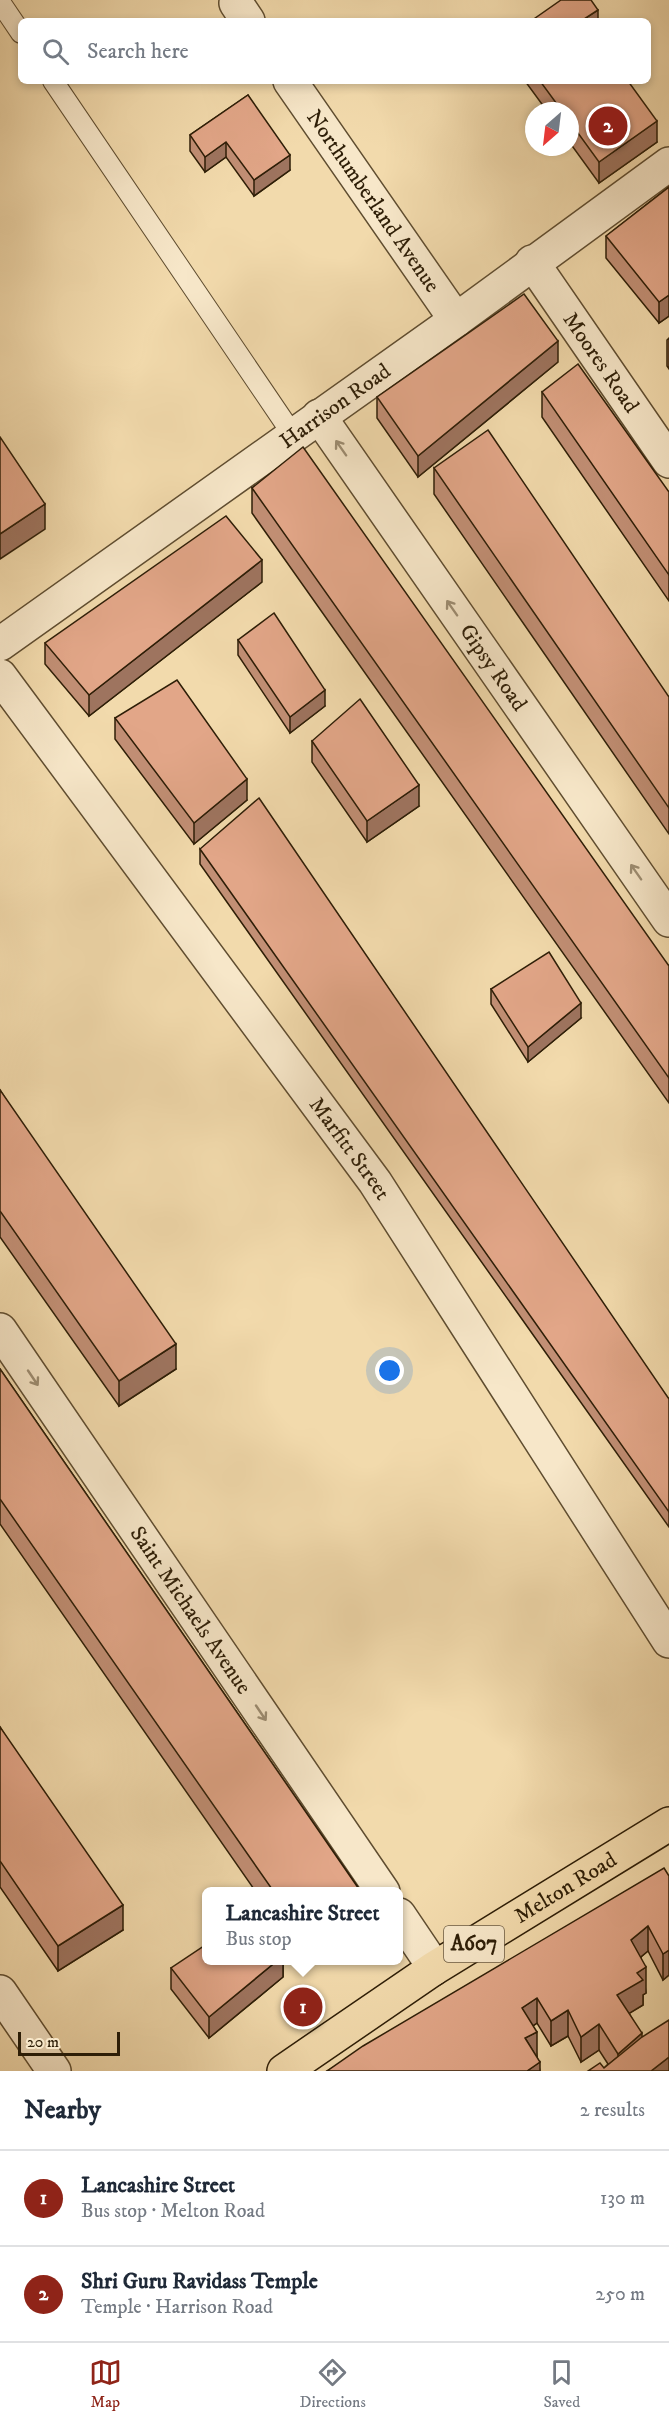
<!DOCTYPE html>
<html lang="en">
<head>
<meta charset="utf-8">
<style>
	body { margin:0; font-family:"IM FELL DW Pica",serif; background:#f6f6f7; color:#1f2937 }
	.compass { position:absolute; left:525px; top:102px; width:54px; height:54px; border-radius:50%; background:#fff; box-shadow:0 3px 9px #0003; rotate:208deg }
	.scale { position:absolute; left:18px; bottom:15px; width:102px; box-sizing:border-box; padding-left:6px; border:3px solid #2e1e07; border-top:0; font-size:16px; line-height:21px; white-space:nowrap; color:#2e1e07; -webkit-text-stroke:4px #f7e7c9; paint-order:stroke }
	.you { position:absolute; left:390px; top:1371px; width:21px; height:21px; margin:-15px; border:4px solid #fff; border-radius:50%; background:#1a73e8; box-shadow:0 0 0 9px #1a73e833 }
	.badge { display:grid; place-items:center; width:39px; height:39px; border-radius:50%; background:#8f2418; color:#fff; font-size:20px; font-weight:700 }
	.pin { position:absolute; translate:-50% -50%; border:3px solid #fff; box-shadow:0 2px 6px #0006 }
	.popup { position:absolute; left:202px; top:1887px; width:201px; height:78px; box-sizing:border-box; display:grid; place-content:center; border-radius:9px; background:#fff; filter:drop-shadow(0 2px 4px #0005); font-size:20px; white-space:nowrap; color:#747a83 }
	.popup b { font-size:22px; color:#1f2937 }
	.popup::after { content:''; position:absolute; left:50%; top:100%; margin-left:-12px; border:12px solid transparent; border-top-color:#fff }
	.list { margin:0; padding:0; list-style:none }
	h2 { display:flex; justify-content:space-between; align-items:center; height:78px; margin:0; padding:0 24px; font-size:26px }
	h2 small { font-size:20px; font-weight:400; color:#747a83 }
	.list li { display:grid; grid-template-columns:39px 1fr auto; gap:18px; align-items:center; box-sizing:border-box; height:96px; padding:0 24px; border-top:2px solid #e0e1e3 }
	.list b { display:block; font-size:22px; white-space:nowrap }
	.list p { margin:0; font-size:20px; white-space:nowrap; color:#747a83 }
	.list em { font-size:20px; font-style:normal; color:#747a83 }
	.icon { flex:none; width:33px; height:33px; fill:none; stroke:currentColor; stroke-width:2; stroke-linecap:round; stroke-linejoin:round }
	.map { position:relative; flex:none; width:669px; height:2071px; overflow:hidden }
	.search { position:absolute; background:#fff; box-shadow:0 3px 9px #0003; left:18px; right:18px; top:18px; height:66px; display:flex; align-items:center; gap:15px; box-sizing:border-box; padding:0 21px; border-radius:9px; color:#747a83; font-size:22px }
	.sheet { height:270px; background:#fff }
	nav { display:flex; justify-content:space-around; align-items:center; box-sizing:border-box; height:84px; border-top:2px solid #e0e1e3; background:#fff; font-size:16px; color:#747a83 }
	nav a { display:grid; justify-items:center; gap:3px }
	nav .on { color:#8f2418 }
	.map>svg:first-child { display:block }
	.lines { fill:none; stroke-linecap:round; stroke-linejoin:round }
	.service-casing { stroke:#5f4d30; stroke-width:22 }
	.minor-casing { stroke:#5f4d30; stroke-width:36 }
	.tertiary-casing { stroke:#5f4d30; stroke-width:36 }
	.primary-casing { stroke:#2e1e07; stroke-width:36 }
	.service { stroke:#f7e7c9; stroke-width:20 }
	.minor { stroke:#f7e7c9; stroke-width:33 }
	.tertiary { stroke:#f7e7c9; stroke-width:33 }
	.primary { stroke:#f2daac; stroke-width:33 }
	.wall { fill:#c28f75; stroke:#2e1e07; stroke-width:1.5 }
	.shaded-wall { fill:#9e745f; stroke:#2e1e07; stroke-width:1.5 }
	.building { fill:#e2a688; stroke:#2e1e07; stroke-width:1.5 }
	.oneway { stroke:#9d8d72 }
	.labels { text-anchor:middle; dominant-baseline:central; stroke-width:6; stroke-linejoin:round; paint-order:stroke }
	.shield { fill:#f7e7c9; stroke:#6a5a41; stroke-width:1.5 }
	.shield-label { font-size:21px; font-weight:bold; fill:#2e1e07 }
	.street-label { font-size:22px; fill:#2e1e07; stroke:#f7e7c9 }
</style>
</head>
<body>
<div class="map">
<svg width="669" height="2071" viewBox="0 0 669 2071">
	<rect width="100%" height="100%" fill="#f2daac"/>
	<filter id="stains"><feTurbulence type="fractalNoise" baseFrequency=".00333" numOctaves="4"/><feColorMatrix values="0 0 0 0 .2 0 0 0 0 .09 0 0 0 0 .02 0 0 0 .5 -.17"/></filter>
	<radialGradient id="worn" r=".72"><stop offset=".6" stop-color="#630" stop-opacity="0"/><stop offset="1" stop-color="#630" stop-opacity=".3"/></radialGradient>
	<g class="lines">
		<g class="service-casing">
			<g id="service">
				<path d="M0,2L21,33"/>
				<path d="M53,81L293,435"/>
			</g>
		</g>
		<g class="minor-casing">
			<g id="minor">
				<path d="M236,3L248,21"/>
				<path id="s1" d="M290,81L456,320"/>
				<path id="s2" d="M532,262L669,461"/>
				<path id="s3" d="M319,416L669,920"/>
				<path id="s4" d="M0,644L456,320L669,164"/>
				<path id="s5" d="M0,1330L383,1892"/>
				<path d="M399,1915L428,1958L433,1969"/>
				<path d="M0,1992L54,2071"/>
			</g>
		</g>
		<g class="tertiary-casing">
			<g id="tertiary">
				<path id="s6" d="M0,676L375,1182L669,1641"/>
			</g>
		</g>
		<g class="primary-casing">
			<g id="primary">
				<path id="s7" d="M284,2071L433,1969L669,1824"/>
			</g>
		</g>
		<use href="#service" class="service"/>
		<use href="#minor" class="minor"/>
		<use href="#tertiary" class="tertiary"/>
		<use href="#primary" class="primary"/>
	</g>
	<g class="wall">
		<path d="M525,81H628L657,142L599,183L570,143V111H547Z"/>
		<path d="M248,95L290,170L254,196L226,157L205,172L190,151V135Z"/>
		<path d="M669,187V316L659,323L606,258V236Z"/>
		<path d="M669,338V369L667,366V340Z"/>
		<path d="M558,362L418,477L377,418V397Z"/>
		<path d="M542,392L669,492V601L542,417Z"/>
		<path d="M434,468L669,697V834L434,494Z"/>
		<path d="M252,488L669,966V1103L252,513Z"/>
		<path d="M262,582L89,716L45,664V643Z"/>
		<path d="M238,640L325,706L290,733L238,655Z"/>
		<path d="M115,718L247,800L194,844L115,739Z"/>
		<path d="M312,741L419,806L367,842L312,762Z"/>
		<path d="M200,849L669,1399V1527L200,864Z"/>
		<path d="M491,989L581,1018L528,1062L491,1004Z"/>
		<path d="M0,1090L176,1369L119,1406L0,1237Z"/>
		<path d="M0,1369L361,1892H256L0,1524Z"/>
		<path d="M0,1727L123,1930L58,1971L0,1887Z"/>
		<path d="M669,1876V1975L663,1980L648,1951L641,1957L646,1993L643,1995V2005L629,2013L642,2037L604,2068L608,2064L599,2050L581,2062L568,2036L551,2046L537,2023L533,2026L537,2057L540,2071H327Z"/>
		<path d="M283,1960V1977L209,2038L171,1989V1968Z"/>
	</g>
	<g class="shaded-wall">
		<path d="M598,10V21H584V19Z"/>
		<path d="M657,121V142L599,183V162Z"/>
		<path d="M226,142V157L205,172V157Z"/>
		<path d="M290,155V170L254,196V180Z"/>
		<path d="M669,295V316L659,323V302Z"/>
		<path d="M558,341V362L418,477V456Z"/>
		<path d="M45,504V529L0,559V534Z"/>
		<path d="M262,560V582L89,716V695Z"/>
		<path d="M325,690V706L290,733V717Z"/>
		<path d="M247,779V800L194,844V823Z"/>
		<path d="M419,785V806L367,842V821Z"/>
		<path d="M581,1003V1018L528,1062V1047Z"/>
		<path d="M176,1344V1369L119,1406V1381Z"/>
		<path d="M123,1905V1930L58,1971V1946Z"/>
		<path d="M648,1926V1951L631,1965V1940Z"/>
		<path d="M669,1950V1975L663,1980V1954Z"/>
		<path d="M278,1960H283V1977L209,2038V2017Z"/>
		<path d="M307,1960H313L307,1965Z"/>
		<path d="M646,1967V1993L643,1995V2005L617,2021V1995L637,1973Z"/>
		<path d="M537,1998V2023L522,2033V2008Z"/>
		<path d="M568,2010V2036L551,2046V2021Z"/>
		<path d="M599,2024V2050L581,2062V2037Z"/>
		<path d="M537,2032V2058L525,2038Z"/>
		<path d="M642,2033V2058L618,2071V2054Z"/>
		<path d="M669,2057V2071H651Z"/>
		<path d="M540,2062V2071H527Z"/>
	</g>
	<g class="building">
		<path d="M561,0H591L598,10L584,19L585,21H531Z"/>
		<path d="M540,81H628L657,121L599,162L570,122V111H562Z"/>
		<path d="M248,95L290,155L254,180L226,142L205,157L190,135Z"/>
		<path d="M669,187V295L659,302L606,236Z"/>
		<path d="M524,294L558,341L418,456L377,397Z"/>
		<path d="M578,364L669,492V575L542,392Z"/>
		<path d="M488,430L669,697V808L434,468Z"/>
		<path d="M0,437L45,504L0,534Z"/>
		<path d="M303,447L669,966V1078L252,488Z"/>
		<path d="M226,516L262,560L89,695L45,643Z"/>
		<path d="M274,613L325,690L290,717L238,640Z"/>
		<path d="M177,680L247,779L194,823L115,718Z"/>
		<path d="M360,699L419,785L367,821L312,741Z"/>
		<path d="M259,798L669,1399V1512L200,849Z"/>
		<path d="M549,952L581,1003L528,1047L491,989Z"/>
		<path d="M0,1090L176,1344L119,1381L0,1211Z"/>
		<path d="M0,1369L361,1892H274L0,1499Z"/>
		<path d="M0,1727L123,1905L58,1946L0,1861Z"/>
		<path d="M664,1868L669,1876V1950L663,1954L648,1926L631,1940L646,1967L637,1973L643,1980L617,1995L642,2033L618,2054L599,2024L581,2037L568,2010L551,2021L537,1998L522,2008L537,2032L525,2038L540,2062L527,2071H327L363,2046Z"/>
		<path d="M207,1944V1960H278L209,2017L171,1968Z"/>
		<path d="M669,2020V2057L651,2071H588L600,2063L604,2068L642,2037Z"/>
	</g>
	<defs><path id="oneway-shaft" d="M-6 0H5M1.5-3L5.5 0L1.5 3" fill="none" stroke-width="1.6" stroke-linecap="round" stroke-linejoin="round" transform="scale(1.5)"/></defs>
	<g class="oneway">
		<use href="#oneway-shaft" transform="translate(341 448) rotate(-125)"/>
		<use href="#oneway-shaft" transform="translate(452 608) rotate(-125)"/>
		<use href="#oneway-shaft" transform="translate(636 872) rotate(-125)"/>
		<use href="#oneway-shaft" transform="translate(33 1378) rotate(56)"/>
		<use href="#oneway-shaft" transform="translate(261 1713) rotate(56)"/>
	</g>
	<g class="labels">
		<rect class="shield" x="444" y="1926" width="60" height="36" rx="4.5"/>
		<g class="shield-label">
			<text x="474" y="1944">A607</text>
		</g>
		<g class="street-label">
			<text stroke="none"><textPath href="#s1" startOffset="146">Northumberland Avenue</textPath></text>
			<text stroke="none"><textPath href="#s2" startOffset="122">Moores Road</textPath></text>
			<text stroke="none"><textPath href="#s4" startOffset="411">Harrison Road</textPath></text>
			<text stroke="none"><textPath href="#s3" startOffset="306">Gipsy Road</textPath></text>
			<text stroke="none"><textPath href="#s6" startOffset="588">Marfitt Street</textPath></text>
			<text stroke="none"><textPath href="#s5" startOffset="339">Saint Michaels Avenue</textPath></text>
			<text stroke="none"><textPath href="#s7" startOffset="336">Melton Road</textPath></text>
		</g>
	</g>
	<rect width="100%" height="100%" filter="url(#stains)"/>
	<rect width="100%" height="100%" fill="url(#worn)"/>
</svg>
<svg class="compass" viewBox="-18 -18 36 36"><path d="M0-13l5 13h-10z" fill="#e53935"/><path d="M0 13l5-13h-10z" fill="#747a83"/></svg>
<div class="scale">20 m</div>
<div class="you"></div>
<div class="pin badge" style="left:303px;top:2007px">1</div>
<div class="popup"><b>Lancashire Street</b>Bus stop</div>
<div class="pin badge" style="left:608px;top:126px">2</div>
<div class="search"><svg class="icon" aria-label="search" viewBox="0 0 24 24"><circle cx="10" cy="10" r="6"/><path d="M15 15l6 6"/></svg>Search here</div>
</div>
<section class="sheet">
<h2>Nearby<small>2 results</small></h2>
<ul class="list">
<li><span class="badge">1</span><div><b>Lancashire Street</b><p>Bus stop · Melton Road</p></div><em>130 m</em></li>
<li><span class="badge">2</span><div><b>Shri Guru Ravidass Temple</b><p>Temple · Harrison Road</p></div><em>250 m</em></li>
</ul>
</section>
<nav>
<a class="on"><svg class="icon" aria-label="map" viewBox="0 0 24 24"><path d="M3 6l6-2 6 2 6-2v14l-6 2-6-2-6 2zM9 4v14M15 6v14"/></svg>Map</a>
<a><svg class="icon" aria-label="directions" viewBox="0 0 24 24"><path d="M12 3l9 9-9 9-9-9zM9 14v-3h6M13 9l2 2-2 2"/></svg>Directions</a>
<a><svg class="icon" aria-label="saved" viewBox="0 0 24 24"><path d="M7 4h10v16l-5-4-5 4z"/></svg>Saved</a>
</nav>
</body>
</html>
